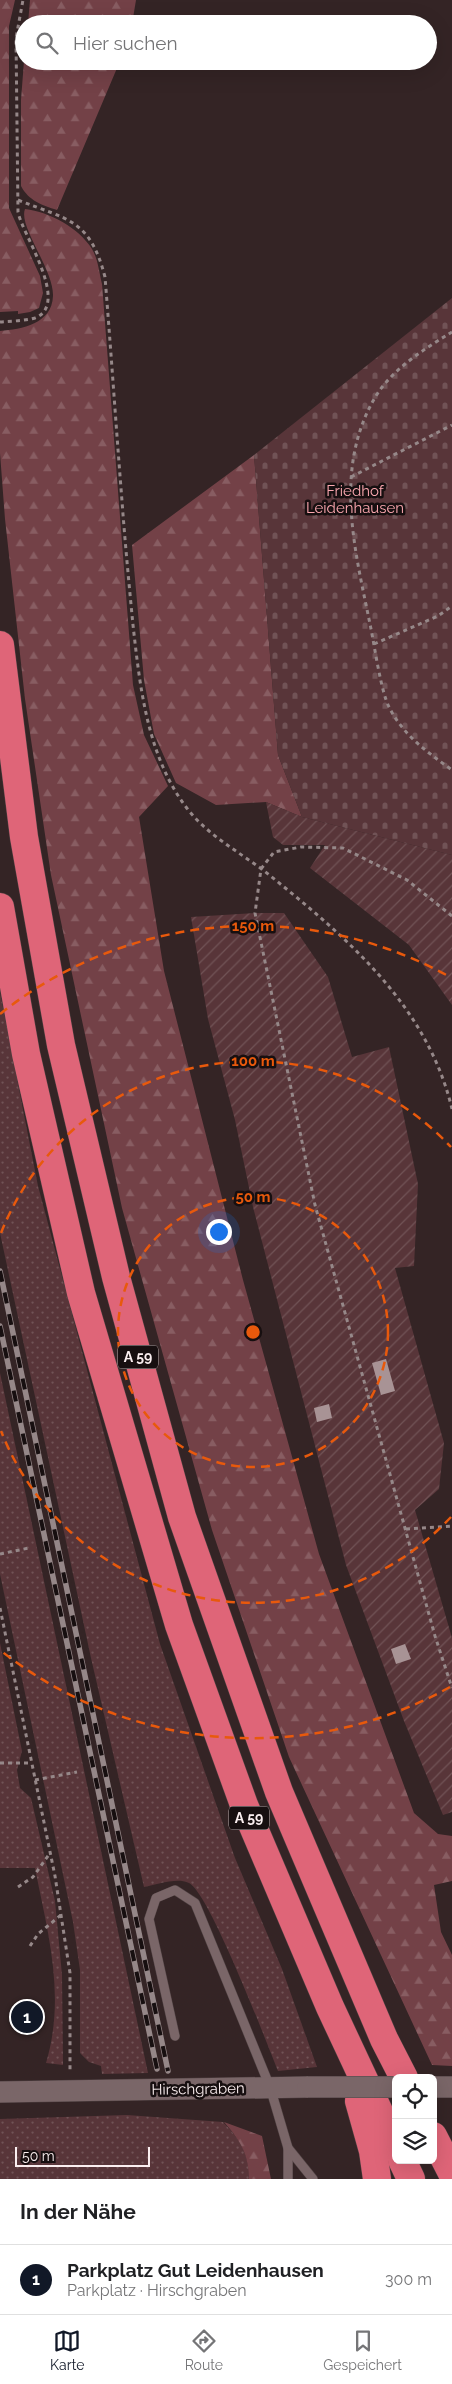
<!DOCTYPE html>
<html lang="de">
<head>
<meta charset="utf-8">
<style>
	body { margin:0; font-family:Raleway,sans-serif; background:#f6f6f6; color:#202124 }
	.controls { position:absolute; right:15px; bottom:15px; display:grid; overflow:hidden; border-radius:8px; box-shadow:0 5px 20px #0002 }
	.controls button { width:45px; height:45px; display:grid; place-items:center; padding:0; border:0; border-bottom:1px solid #e0e0e0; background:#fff; color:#202124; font:25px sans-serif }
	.scale { position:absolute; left:15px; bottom:12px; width:135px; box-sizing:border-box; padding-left:5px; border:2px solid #faeeef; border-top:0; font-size:14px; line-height:18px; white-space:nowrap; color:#faeeef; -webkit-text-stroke:4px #170f10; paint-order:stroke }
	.you { position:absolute; left:218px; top:1231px; width:18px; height:18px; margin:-12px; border:4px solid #fff; border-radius:50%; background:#1a73e8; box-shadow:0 0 0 8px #1a73e833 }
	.badge { display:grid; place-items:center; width:32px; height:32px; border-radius:50%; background:#111827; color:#fff; font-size:16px; font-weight:700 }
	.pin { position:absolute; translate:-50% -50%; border:2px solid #fff; box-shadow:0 1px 5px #0006 }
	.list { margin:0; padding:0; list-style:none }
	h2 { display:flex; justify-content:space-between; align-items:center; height:65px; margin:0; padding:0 20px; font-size:21px }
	h2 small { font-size:16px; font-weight:400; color:#757577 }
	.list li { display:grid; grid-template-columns:32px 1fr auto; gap:15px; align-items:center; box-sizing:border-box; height:70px; padding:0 20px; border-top:1px solid #e0e0e0 }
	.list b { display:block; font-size:19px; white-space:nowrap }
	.list p { margin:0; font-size:16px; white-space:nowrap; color:#757577 }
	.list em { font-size:16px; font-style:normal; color:#757577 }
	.icon { flex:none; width:28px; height:28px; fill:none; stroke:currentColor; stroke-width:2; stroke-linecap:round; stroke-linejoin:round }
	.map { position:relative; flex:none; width:452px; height:2179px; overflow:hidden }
	.search { position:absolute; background:#fff; box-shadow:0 5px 20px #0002; left:15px; right:15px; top:15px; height:55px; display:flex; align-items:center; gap:12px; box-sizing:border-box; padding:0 18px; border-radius:28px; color:#757577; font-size:19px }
	.sheet { height:135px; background:#fff }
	nav { display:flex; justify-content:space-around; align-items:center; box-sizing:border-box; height:70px; border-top:1px solid #e0e0e0; background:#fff; font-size:14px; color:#757577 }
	nav a { display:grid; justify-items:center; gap:2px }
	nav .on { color:#111827 }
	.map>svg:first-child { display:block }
	.grass { fill:url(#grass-dots) }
	.forest { fill:url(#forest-firs) }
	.cemetery { fill:url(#cemetery-stones) }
	.garden { fill:url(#garden-furrows) }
	.building { fill:#a89395 }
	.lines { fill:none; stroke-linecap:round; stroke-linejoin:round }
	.service-casing { stroke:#514344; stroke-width:10 }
	.tertiary-casing { stroke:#514344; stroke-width:22 }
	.motorway-casing { stroke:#514344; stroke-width:29 }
	.path { stroke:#968889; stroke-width:3; stroke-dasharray:4 4; stroke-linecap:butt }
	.service { stroke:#7a6668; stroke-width:9 }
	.tertiary { stroke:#7a6668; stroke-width:21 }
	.motorway { stroke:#df6578; stroke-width:28 }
	.rail-casing { stroke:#958788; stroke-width:5.5 }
	.rail { stroke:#170f10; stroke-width:4; stroke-dasharray:11; stroke-linecap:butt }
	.tertiary-bridge-casing { stroke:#514344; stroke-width:22; stroke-linecap:butt }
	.tertiary-bridge { stroke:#7a6668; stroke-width:21 }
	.ring { fill:none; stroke:#e8590c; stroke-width:2.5; stroke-dasharray:9 6 }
	.labels { text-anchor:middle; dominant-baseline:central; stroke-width:5; stroke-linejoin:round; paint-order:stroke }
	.shield { fill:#170f10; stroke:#b6abac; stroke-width:1 }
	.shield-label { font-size:14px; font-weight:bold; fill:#faeeef }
	.park-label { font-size:15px; fill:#fca8b0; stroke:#170f10 }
	.street-label { font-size:15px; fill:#faeeef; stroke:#170f10 }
	.centre { fill:#e8590c; stroke:#170f10; stroke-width:2.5 }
	.ring-label { font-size:15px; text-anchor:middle; font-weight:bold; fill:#e8590c; stroke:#170f10; stroke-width:5; stroke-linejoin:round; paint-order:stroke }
</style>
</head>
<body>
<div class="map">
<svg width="452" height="2179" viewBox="0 0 452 2179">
	<defs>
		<pattern id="grass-dots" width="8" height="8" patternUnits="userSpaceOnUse" patternTransform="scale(1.25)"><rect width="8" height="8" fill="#583539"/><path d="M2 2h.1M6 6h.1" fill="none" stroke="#715356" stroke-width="1.8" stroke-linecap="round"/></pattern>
		<pattern id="forest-firs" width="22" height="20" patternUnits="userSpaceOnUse" patternTransform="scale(1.25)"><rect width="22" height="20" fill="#734147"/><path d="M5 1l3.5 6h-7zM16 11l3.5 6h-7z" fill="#885d62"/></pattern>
		<pattern id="cemetery-stones" width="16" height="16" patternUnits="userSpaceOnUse" patternTransform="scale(1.25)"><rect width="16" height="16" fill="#583539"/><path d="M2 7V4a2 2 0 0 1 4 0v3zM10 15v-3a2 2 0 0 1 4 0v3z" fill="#715356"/></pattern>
		<pattern id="garden-furrows" width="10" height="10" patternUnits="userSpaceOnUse" patternTransform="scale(1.25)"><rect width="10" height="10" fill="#583539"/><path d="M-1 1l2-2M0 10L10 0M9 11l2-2" fill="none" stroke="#715356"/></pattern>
	</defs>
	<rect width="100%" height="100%" fill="#342425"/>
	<g class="grass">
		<path d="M0,992L38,1186L160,1644L235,1858L282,1969L317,2067L278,2071C266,2041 209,1892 189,1883C176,1877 157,1885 144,1887L91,1658L0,1233Z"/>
		<path d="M0,1373L148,2073L102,2074L101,2066L89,2062L80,2053V1970L73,1922L0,1574Z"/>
		<path d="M0,1643L22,1751L17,1770L20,1788L31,1798L55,1901L62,1975L63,2065L46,2063C66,1996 48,1934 35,1868H0Z"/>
		<path d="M127,2115L223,2122C242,2142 248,2152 249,2179H0V2119Z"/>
	</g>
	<g class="forest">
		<path d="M0,0H15L9,26V208L40,276L43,293L39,308L30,312L18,314V311L0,312Z"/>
		<path d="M30,0H136L132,24H28Z"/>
		<path d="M24,61H120L57,210C42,205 29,201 21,186V100Z"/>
		<path d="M25,209C50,212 79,228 92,249C98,259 99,272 102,284L133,685L144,735L168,786L139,817L164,971L243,1280L319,1554L414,1813L438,1834L452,1836V1881L434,1885L441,1932L452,1955V2066L432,2065L289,1757L212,1530L122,1208L51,875L25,699L5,519L0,453V331C22,329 52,324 53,296C54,270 18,226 25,209Z"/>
		<path d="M254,455L278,755L302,817L266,802L216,805L176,783L154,734L144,680L132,545Z"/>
		<path d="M224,2122L262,2136L271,2179H249C248,2152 241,2142 224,2122Z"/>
	</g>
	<path class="cemetery" d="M452,298V855L302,817L278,755L254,455Z"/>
	<g class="garden">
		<path d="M266,802L302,817L452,855V1005L409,945L310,868L325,845H283L273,837Z"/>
		<path d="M255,913H284L328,977L352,1057L389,1047L418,1184L414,1266L395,1268L444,1443L439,1489L415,1510L452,1638V1812L443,1815L404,1721L346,1565L253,1207L235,1120L208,1019L191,917Z"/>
	</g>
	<g class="building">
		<path d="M386,1359L395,1391L381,1395L372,1363Z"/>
		<path d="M329,1404L332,1418L317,1422L314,1408Z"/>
		<path d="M405,1644L411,1659L396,1664L391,1649Z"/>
	</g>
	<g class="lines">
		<g class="service-casing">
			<g id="service">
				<path d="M175,2036L149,1919L156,1898L175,1890L195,1903L270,2087L288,2148L313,2179"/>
				<path d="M288,2179V2148"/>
			</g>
		</g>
		<g class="tertiary-casing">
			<g id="tertiary">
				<path d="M433,2087H452"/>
				<path d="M0,2092L308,2087"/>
			</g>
		</g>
		<g class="motorway-casing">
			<g id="motorway">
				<path d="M0,645L24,837L61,1045L116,1277L182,1517L279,1792L384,2039L404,2078"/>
				<path d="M0,907L26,1054L81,1293L179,1625L244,1805L330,2007L396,2148"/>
				<path d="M359,2101L373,2151L377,2179"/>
				<path d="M433,2136L452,2173"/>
				<path d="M402,2160L411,2179"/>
			</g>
		</g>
		<g class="path">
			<path d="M18,200C68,220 90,219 105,277C111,351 116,426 122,501C125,542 129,584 133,625C140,687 147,755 186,807C206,834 236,850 263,870C344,935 427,1004 452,1109"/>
			<path d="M0,322C11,321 24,321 35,318C71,304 22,234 18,212L16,38L23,0"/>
			<path d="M452,332C424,349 389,371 373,401C333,473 356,554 371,629C375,649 381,691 389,707C403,735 427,752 452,770"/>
			<path d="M351,477L452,425"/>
			<path d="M374,644L438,616L452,606"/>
			<path d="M452,916L407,880L343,848L301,847L274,852L261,869L255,913L315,1205L435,1636L452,1688"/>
			<path d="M406,1529L452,1526"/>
			<path d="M0,1554L29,1548"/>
			<path d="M0,1608L55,1876L65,1941L70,1973V2073"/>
			<path d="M0,1763H31"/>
			<path d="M35,1780L77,1772"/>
			<path d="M18,1887L33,1877L50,1853"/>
			<path d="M30,1946L38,1934L61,1915"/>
		</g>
		<use href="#service" class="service"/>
		<use href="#tertiary" class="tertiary"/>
		<use href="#motorway" class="motorway"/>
		<g class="rail-casing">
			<g id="rail">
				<path d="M0,1271L168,2071"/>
				<path d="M0,1326L157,2069"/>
			</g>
		</g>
		<use href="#rail" class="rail"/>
		<g class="tertiary-bridge-casing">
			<path id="tertiary-bridge" d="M308,2087H396"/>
		</g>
		<use href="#tertiary-bridge" class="tertiary-bridge"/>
	</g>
	<g class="ring">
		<circle cx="253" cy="1332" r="135"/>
		<path d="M451 1517A271 271 0 0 1 1 1431M1 1233A271 271 0 0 1 451 1147"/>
		<path d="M450 1687A406 406 0 0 1 0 1650M0 1014A406 406 0 0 1 450 977"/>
	</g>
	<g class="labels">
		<g class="shield">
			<rect x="118" y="1345.5" width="40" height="23" rx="4"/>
			<rect x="229" y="1806.5" width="40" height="23" rx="4"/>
		</g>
		<g class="shield-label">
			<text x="138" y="1357">A 59</text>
			<text x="249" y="1818">A 59</text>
		</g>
		<g class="park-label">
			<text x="355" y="491">Friedhof<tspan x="355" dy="17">Leidenhausen</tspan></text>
		</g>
		<g class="street-label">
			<text transform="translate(198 2089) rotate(-1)">Hirschgraben</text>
		</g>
	</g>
	<circle cx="253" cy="1332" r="8" class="centre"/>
	<g class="ring-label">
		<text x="253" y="931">150 m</text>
		<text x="253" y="1066">100 m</text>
		<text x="253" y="1202">50 m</text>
	</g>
</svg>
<div class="controls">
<button><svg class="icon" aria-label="locate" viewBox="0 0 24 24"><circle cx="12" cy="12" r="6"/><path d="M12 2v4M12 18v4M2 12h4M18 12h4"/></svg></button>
<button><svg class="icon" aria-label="layers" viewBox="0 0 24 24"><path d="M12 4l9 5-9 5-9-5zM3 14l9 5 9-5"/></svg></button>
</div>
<div class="scale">50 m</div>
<div class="you"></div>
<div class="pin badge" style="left:27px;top:2017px">1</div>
<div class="search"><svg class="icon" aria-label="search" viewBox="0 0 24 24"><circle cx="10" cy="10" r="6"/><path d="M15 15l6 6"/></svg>Hier suchen</div>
</div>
<section class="sheet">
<h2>In der Nähe<small></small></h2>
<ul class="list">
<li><span class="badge">1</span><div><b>Parkplatz Gut Leidenhausen</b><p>Parkplatz · Hirschgraben</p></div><em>300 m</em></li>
</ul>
</section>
<nav>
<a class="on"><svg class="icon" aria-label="map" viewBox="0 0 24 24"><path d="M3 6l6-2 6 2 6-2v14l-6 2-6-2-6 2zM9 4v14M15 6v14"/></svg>Karte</a>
<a><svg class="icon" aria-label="directions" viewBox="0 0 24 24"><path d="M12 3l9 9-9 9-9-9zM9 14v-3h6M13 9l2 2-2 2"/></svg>Route</a>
<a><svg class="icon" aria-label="saved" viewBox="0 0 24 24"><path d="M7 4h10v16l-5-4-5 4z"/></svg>Gespeichert</a>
</nav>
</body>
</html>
